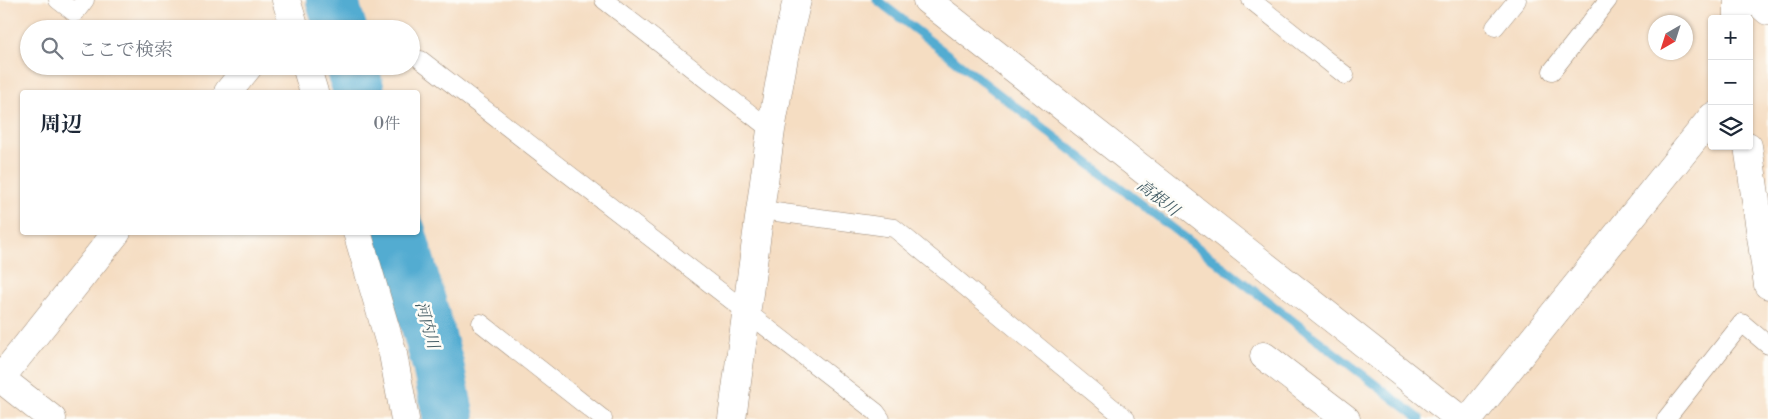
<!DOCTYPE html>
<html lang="ja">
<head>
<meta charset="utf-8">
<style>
	body { margin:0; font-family:"Libre Bodoni","Noto Serif JP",serif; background:#f2f2f3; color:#1f2937 }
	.controls { position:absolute; right:15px; top:15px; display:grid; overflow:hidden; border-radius:5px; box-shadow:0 1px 4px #0004 }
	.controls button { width:45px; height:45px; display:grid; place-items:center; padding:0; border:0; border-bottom:1px solid #e0e1e3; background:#fff; color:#1f2937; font:25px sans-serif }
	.compass { position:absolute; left:1648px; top:15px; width:45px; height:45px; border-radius:50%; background:#fff; box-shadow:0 1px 4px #0004; rotate:219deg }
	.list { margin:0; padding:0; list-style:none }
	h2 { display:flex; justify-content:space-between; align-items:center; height:65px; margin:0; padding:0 20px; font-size:21px }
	h2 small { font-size:16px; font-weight:400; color:#747a83 }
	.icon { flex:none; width:28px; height:28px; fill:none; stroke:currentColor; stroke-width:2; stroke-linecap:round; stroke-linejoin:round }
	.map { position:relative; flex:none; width:1768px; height:419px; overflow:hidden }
	.search { position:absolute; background:#fff; box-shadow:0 1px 4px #0004; left:20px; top:20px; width:400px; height:55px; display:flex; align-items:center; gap:12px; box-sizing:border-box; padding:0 18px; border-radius:28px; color:#747a83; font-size:19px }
	.panel { position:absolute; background:#fff; box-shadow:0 1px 4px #0004; left:20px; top:90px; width:400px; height:145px; border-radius:5px }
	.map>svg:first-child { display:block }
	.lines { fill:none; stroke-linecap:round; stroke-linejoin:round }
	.stream { stroke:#53acd1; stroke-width:9 }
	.river { stroke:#53acd1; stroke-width:52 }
	.service-casing { stroke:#988470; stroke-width:19 }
	.minor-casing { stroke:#988470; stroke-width:29 }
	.tertiary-casing { stroke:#988470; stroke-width:29 }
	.service { stroke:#fff; stroke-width:18 }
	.minor { stroke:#fff; stroke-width:28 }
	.tertiary { stroke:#fff; stroke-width:28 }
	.labels { text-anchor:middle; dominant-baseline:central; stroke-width:5; stroke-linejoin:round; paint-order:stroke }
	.water-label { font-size:16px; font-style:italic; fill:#455e66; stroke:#fdfcf7 }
</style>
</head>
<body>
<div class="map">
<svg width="1768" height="419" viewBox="0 0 1768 419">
	<rect width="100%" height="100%" fill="#fdfcf7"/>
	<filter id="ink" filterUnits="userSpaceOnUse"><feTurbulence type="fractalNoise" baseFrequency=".02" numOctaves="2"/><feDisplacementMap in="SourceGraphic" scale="10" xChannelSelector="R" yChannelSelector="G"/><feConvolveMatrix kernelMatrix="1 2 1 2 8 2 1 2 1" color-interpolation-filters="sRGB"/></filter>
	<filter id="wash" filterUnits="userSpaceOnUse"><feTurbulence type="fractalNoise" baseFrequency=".0096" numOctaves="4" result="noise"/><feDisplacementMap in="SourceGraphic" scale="20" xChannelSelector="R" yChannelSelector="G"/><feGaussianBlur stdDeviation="1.12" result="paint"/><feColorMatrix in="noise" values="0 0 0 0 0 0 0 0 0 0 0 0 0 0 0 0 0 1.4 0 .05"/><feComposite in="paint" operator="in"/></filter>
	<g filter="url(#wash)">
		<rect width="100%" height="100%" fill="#f5ddc2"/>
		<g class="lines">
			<path class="stream" d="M877,0L1420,419"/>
			<g class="river">
				<path d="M332,0L341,29"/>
				<path d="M352,66L359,92"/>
				<path d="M400,232L438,365L449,419"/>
			</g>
		</g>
	</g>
	<g filter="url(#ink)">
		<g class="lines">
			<g class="service-casing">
				<g id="service">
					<path d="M58,0L75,13L85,0"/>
					<path d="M604,0L771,130"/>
					<path d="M1251,0L1345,75"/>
					<path d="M1495,27L1517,0"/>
					<path d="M421,60L876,412L881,419"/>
					<path d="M1552,71L1608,0"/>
					<path d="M761,210L894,228L1126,419"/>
					<path d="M481,323L603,419"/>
					<path d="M1666,419L1742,323L1768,345"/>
				</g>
			</g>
			<g class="minor-casing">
				<g id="minor">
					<path d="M286,0L295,29"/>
					<path d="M927,0L1460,419"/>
					<path d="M1738,0V19"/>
					<path d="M1755,0L1768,11"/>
					<path d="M306,66L314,92"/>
					<path d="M228,92L249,66"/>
					<path d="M1748,146L1768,285"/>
					<path d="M357,232L393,354L405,419"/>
					<path d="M1264,356L1346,419"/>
					<path d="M0,378L52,419"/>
					<path d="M0,379L117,232"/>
					<path d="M1469,419L1712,117"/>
				</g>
			</g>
			<g class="tertiary-casing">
				<path id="tertiary" d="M732,419L771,130L786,46L797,0"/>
			</g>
			<use href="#service" class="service"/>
			<use href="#minor" class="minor"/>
			<use href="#tertiary" class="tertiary"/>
		</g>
	</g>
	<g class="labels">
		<g class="water-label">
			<text transform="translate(1158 198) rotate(38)">高根川</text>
			<text transform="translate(427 325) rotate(74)">河内川</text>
		</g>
	</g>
</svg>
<div class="controls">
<button>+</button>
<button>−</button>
<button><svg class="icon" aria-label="layers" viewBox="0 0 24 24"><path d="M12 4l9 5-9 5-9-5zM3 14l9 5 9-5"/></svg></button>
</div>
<svg class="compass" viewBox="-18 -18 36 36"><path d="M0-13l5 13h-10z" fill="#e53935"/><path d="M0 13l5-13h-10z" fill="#747a83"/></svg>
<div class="search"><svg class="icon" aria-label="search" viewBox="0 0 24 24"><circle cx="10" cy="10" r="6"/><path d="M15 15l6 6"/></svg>ここで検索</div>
<section class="panel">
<h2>周辺<small>0件</small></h2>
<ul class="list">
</ul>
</section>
</div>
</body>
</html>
